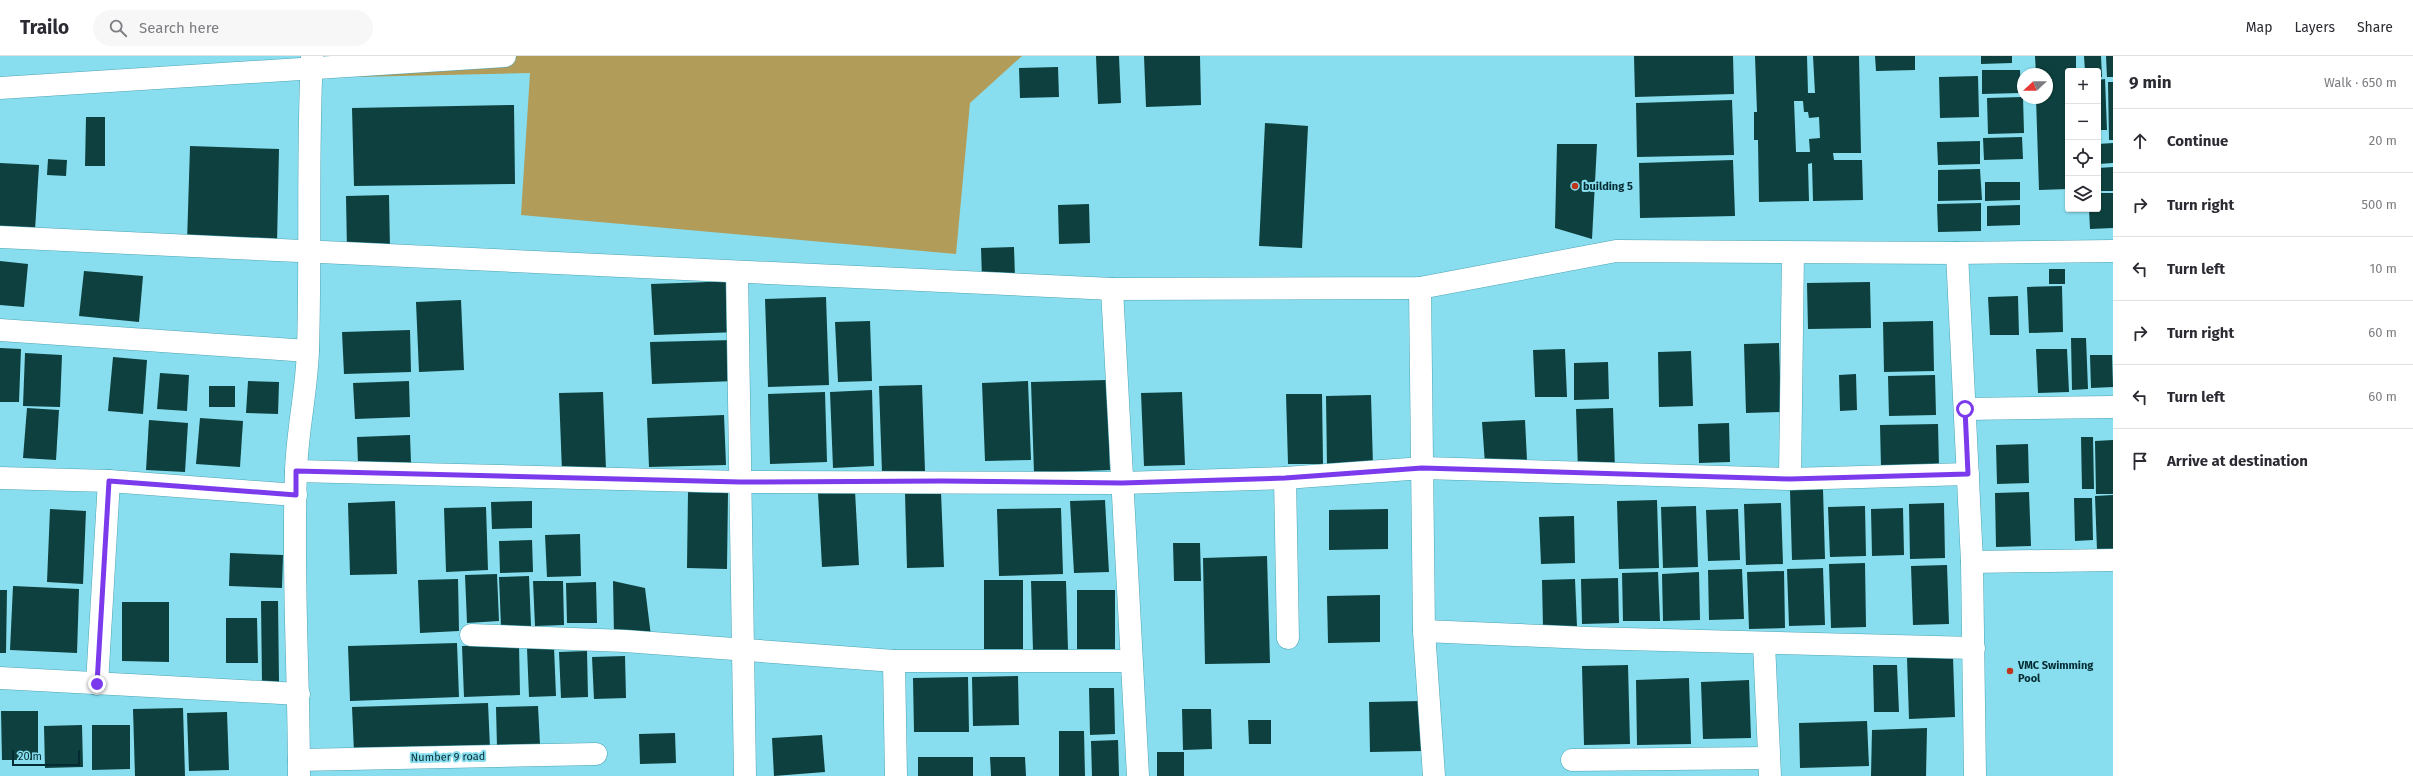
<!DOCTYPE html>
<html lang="en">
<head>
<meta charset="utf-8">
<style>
	body { margin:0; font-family:"Fira Sans",sans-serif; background:#f7f7f7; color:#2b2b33 }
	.controls { position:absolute; right:12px; top:12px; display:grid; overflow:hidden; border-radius:4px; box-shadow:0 1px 3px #0004 }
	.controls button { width:36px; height:36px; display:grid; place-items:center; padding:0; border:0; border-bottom:1px solid #e1e1e2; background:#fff; color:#2b2b33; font:20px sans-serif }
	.compass { position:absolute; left:2017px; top:12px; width:36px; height:36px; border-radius:50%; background:#fff; box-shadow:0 1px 3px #0004; rotate:248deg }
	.scale { position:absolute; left:12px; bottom:10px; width:68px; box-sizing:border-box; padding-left:4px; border:2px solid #042b32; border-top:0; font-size:11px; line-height:14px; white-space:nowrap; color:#042b32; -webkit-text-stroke:3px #88deef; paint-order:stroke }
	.stop { position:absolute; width:12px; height:12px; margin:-9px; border:3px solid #7c3aed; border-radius:50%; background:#fff }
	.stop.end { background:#7c3aed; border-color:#fff; box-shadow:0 1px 4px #0008 }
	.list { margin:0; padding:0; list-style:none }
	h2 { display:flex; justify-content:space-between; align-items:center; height:52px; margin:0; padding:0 16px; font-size:17px }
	h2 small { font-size:13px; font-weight:400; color:#7c7c81 }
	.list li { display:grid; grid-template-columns:26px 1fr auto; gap:12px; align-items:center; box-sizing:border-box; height:64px; padding:0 16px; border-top:1px solid #e1e1e2 }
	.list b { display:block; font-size:15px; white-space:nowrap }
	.list em { font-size:13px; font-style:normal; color:#7c7c81 }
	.icon { flex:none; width:22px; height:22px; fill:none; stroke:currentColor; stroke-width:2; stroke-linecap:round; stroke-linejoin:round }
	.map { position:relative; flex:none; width:2113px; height:720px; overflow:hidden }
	header { display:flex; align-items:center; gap:24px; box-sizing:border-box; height:56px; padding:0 20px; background:#fff; border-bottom:1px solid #e1e1e2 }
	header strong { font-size:19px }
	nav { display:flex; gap:22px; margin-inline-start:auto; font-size:14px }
	.search { width:280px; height:36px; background:#f7f7f7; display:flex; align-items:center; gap:10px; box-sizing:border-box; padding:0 14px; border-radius:22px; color:#7c7c81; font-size:15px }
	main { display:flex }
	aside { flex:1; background:#fff }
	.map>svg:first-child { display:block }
	.green { fill:#b19c59 }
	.building { fill:#0d403e; fill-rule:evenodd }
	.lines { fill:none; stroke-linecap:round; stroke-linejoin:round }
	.minor-casing { stroke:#4da4b4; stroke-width:23 }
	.tertiary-casing { stroke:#4da4b4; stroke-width:23 }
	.minor { stroke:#fff; stroke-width:22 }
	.tertiary { stroke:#fff; stroke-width:22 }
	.route { stroke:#7c3aed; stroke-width:5 }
	.poi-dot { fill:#c0341d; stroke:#88deef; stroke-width:1.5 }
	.labels { text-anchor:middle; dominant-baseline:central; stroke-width:4; stroke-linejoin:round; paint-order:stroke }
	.poi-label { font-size:11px; font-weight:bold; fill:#042b32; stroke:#88deef; text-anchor:start }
	.street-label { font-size:11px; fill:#042b32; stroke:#88deef }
</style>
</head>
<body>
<header>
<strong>Trailo</strong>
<div class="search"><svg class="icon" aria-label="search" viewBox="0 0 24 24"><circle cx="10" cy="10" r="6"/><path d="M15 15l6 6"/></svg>Search here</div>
<nav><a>Map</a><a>Layers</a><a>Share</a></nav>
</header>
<main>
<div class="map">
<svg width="2113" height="720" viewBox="0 0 2113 720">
	<rect width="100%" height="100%" fill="#88deef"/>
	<path class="green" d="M358,0H1022L970,47L956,198L521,159L530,17L356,21Z"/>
	<g class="building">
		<path d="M1096,0H1119L1121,47L1098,48Z"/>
		<path d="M1144,0H1200L1201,49L1146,51Z"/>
		<path d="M1634,0H1733L1734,38L1635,41Z"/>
		<path d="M1755,0H1807L1808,37H1815L1813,0H1859L1861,97H1833L1834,104H1862L1863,144L1813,145L1812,107L1808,108L1809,145L1759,146L1758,84H1754V56H1757ZM1794,45H1803L1804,56H1808L1809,62L1819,61L1820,82L1809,83L1810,96H1796Z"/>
		<path d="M1875,0H1915V14L1876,15Z"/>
		<path d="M1981,0H2012V7L1981,8Z"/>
		<path d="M2035,0H2076V15H2068V133L2039,134L2036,42H2047V18H2036Z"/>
		<path d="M2084,0H2101L2102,21H2098V15H2085Z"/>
		<path d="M2106,0H2113V21H2107Z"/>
		<path d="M1058,11L1059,41L1020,42L1019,12Z"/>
		<path d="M1982,14H2020L2021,37L1982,38Z"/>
		<path d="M1978,20L1979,61L1940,62L1939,21Z"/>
		<path d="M2105,23L2107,74H2098V24Z"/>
		<path d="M2108,26H2113V84H2109Z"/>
		<path d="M2023,41L2024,77L1988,78L1987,42Z"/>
		<path d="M1732,44L1734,99L1637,101L1636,47Z"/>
		<path d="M514,49L515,128L354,130L352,52Z"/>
		<path d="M86,61H105V110H85Z"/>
		<path d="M1265,67L1308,70L1302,192L1259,190Z"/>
		<path d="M2022,81L2023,103L1984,104L1983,82Z"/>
		<path d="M1980,85V108L1938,109L1937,86Z"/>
		<path d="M2113,87V107L2098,108V88Z"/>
		<path d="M1557,88H1597L1592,183L1555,172Z"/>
		<path d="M190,90L279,93L277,188L187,186Z"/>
		<path d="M48,103L67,104L66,120L47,119Z"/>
		<path d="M1733,104L1735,160L1640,162L1639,107Z"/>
		<path d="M0,107L39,109L35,174L0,172Z"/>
		<path d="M2113,111V135H2098V112Z"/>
		<path d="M1980,113L1982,144L1938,145V114Z"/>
		<path d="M1985,126H2020V144L1985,145Z"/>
		<path d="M2098,137H2113V172L2090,173L2089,153H2098Z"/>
		<path d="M389,139L390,194L347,195L346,140Z"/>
		<path d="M1981,147V175L1938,176L1937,148Z"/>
		<path d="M1089,148L1090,187L1059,188L1058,149Z"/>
		<path d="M2020,149V169L1987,170V150Z"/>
		<path d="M1014,191L1015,222L982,223L981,192Z"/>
		<path d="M0,205L28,208L24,251L0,249Z"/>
		<rect x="2049" y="213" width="16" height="15"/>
		<path d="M84,215L143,220L139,266L79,260Z"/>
		<path d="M736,225L738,276L654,279L651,228Z"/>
		<path d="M1870,226L1871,272L1808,273L1807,227Z"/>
		<path d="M2062,230L2063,276L2029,277L2027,231Z"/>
		<path d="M2018,240L2019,279H1990L1988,241Z"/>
		<path d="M826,241L829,329L768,331L765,243Z"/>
		<path d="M461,244L464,314L419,316L416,246Z"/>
		<path d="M870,265L872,325L838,326L835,266Z"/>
		<path d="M1933,265L1934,315L1884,316L1883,266Z"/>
		<path d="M410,274L411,316L344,318L342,276Z"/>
		<path d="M2071,282H2086L2088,333L2072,334Z"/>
		<path d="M734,284L736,325L652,328L650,286Z"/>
		<path d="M1779,287L1781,356L1746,357L1744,288Z"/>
		<path d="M0,292L21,293L19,346H0Z"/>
		<path d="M1565,293L1567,341H1535L1533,294Z"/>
		<path d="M2036,293H2067L2069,336L2038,337Z"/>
		<path d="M1691,295L1693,350L1659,351L1658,296Z"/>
		<path d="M25,297L62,299L60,351L23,350Z"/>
		<path d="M2090,299H2112L2113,331L2091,332Z"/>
		<path d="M113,301L147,304L143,358L108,355Z"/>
		<path d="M1608,306L1609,343L1574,344V307Z"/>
		<path d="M160,317L189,319L187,355L157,353Z"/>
		<path d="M1856,318L1857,354L1840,355L1839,319Z"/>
		<path d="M1935,319L1936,359L1889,360L1888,320Z"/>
		<path d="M1107,324L1110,414L1034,417L1031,326Z"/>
		<path d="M248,325L279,326L278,358L246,357Z"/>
		<path d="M409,325L410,361L355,363L353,327Z"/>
		<path d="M1028,325L1031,404L985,405L982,327Z"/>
		<path d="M922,329L925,415L882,417L879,330Z"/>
		<rect x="209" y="330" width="26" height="21"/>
		<path d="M872,334L874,410L833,412L830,336Z"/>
		<path d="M603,336L606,414L562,416L559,337Z"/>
		<path d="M825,336L827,406L770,408L768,338Z"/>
		<path d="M1182,336L1185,409L1144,410L1141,337Z"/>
		<path d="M1286,338H1322L1323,408H1288Z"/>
		<path d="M1371,339L1373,410H1327L1326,340Z"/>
		<path d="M27,352L59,354L56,404L23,402Z"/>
		<path d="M1613,352L1615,414L1578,415L1576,353Z"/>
		<path d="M724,359L726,409L649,411L647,362Z"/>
		<path d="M200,362L243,365L240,411L196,408Z"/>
		<path d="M149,364L188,367L185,416L146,414Z"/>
		<path d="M1525,364L1527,405L1485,408L1482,366Z"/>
		<path d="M1729,367L1730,406L1699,407L1698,368Z"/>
		<path d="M1938,368L1939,411L1881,412L1880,369Z"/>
		<path d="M410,379L411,407L358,408L357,381Z"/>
		<path d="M2081,381H2093L2094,433H2082Z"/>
		<path d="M2113,384V438H2096L2095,385Z"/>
		<path d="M2028,388L2029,427L1997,428L1996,389Z"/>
		<path d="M1823,433L1825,503L1792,504L1790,434Z"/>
		<path d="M855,435L859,509L822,511L818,437Z"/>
		<path d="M688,436L728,437L727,513L687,512Z"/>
		<path d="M941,436L944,511L907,512L905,437Z"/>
		<path d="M2029,436L2031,490L1996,491L1995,437Z"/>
		<path d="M2113,439V493L2097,494L2095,440Z"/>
		<path d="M2074,442H2092L2093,484L2075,485Z"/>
		<path d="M1105,444L1109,516L1074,517L1070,445Z"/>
		<path d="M1657,444L1659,512L1619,513L1617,445Z"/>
		<path d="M395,445L397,518L350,519L348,447Z"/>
		<path d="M532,445V472L492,473L491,446Z"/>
		<path d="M1781,447L1783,508L1746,509L1744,448Z"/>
		<path d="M1944,447L1945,502L1910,503L1909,448Z"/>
		<path d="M1696,450L1698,511L1663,512L1661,451Z"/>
		<path d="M1865,450L1866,500L1830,501L1828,451Z"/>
		<path d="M486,451L488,514L446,516L444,452Z"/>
		<path d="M1061,452L1063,518L999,520L997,453Z"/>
		<path d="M1903,452L1904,499L1872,500L1871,453Z"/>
		<path d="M50,453L86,455L83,528L47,526Z"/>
		<path d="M1388,453V493L1329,494V454Z"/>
		<path d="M1738,453L1740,504L1708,505L1706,454Z"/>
		<path d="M1574,460L1575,507L1541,508L1539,461Z"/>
		<path d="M580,478L581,520L547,521L545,479Z"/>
		<path d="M532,484L533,516L500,517L499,485Z"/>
		<path d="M1173,487H1200L1201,525H1174Z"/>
		<path d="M230,497L283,499L282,532L229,530Z"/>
		<path d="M1267,500L1270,607L1205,608L1203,502Z"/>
		<path d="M1865,507L1866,571L1831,572L1829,508Z"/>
		<path d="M1947,509L1949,568L1913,569L1911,510Z"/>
		<path d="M1823,512L1825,569L1789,570L1787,513Z"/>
		<path d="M1742,513L1744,563L1709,564L1708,514Z"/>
		<path d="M1784,515L1785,572L1749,573L1747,516Z"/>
		<path d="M1658,516L1660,565H1623L1622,517Z"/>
		<path d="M1699,516L1700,564L1663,565L1662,518Z"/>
		<path d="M497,518L499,565L467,567L465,519Z"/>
		<path d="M529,520L531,570L501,571L499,521Z"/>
		<path d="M1618,522L1619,567L1582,568L1581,523Z"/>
		<path d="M458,523L459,575L420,577L418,524Z"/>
		<path d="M1575,523L1577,571L1543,572L1542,524Z"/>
		<rect x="984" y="524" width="39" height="69"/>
		<path d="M533,525H563L564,569L535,570Z"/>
		<path d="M613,525L645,532L651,580L614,579Z"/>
		<path d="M1031,525H1066L1068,594L1033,595Z"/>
		<path d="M596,526L597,567H567L566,527Z"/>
		<path d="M13,530L79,533L77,597L10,594Z"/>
		<path d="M0,534H7L6,597H0Z"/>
		<rect x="1077" y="534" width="38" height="59"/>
		<path d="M1380,539V586L1328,587L1327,540Z"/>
		<path d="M261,545H278L279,626L262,627Z"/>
		<path d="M122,546H169V606L122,605Z"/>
		<path d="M226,562H257L258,607H226Z"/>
		<path d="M457,587L459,641L350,645L348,590Z"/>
		<path d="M519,588L520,639L464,641L462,590Z"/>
		<path d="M554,591L556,640L529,641L527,592Z"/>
		<path d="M587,595L588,641L561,642L559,596Z"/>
		<path d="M625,600L626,642L594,643L592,601Z"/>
		<path d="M1953,601L1955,661L1909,663L1907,602Z"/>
		<path d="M1628,609L1630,688L1584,689L1582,610Z"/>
		<path d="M1873,609H1897L1899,656H1874Z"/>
		<path d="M1018,620L1019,669L973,670L972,621Z"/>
		<path d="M968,621L969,676H914L913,622Z"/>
		<path d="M1689,622L1691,688L1637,689L1636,624Z"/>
		<path d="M1749,624L1751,682L1703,683L1701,626Z"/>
		<path d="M1089,632H1114L1115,678L1090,679Z"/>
		<path d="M1422,645L1423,695L1370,696L1369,646Z"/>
		<path d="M488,647L490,692L354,696L352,651Z"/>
		<path d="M538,650L540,689L497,691L496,651Z"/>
		<path d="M183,652L185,720H135L133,653Z"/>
		<path d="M1182,653H1211L1212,693L1183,694Z"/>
		<path d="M1,655H38V704H2Z"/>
		<path d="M227,656L229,714L189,715L187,657Z"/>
		<path d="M1248,664H1271V688H1249Z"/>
		<path d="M1867,665L1869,710L1800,712L1799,667Z"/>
		<path d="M82,669L83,711L45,712L44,670Z"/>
		<path d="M92,669H130V713L92,714Z"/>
		<path d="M1927,672L1926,720H1871L1872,674Z"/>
		<path d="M1059,675H1084L1085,720H1059Z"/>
		<path d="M675,677L676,707L640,708L639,678Z"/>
		<path d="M822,679L825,716L774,720L772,682Z"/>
		<path d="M1118,684L1119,720H1092L1091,685Z"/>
		<rect x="1157" y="696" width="27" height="24"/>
		<rect x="918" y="701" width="55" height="19"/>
		<path d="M990,701H1025L1026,720H991Z"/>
	</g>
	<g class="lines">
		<g class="minor-casing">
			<g id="minor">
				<path d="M0,181L1112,233L1420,232L1616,195L1957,197L2113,195"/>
				<path d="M1957,197L1972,506L1975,720"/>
				<path d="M737,216L745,720"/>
				<path d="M1420,232L1424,575L1434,720"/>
				<path d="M1112,233L1138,720"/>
				<path d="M0,274L308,295"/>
				<path d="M1965,353L2113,351"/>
				<path d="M296,415L740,426L1122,427L1285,422L1423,412L1790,423L1968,418"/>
				<path d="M0,422L109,425L296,439"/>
				<path d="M1285,422L1288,582"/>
				<path d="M1790,423L1793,197"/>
				<path d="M1972,506L2113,504"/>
				<path d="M1424,575L1587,582L1974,592"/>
				<path d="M471,579L625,585L894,605H1131"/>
				<path d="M1764,587L1770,720"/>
				<path d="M894,605L896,720"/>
				<path d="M0,622L299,638"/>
				<path d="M97,628L109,425"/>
				<path d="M299,704L596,698"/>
				<path d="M1572,704L1769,702"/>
			</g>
		</g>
		<g class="tertiary-casing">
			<g id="tertiary">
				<path d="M0,32L505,0"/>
				<path d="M299,720C299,619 292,517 296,416C297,375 307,334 308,293C311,196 307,98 312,0"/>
			</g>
		</g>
		<use href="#minor" class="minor"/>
		<use href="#tertiary" class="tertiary"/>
	</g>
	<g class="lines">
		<path class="route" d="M97,628L109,425L296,439V415L740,426L942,425L1122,427L1285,422L1422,412L1790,423L1968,418L1965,353"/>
	</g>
	<g class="poi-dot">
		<circle cx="1575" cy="130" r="4"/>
		<circle cx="2010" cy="615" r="4"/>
	</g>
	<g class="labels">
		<g class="poi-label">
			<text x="1583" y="130">building 5</text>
			<text x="2018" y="609">VMC Swimming<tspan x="2018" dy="13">Pool</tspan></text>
		</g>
		<g class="street-label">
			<text transform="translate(448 701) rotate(-1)">Number 9 road</text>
		</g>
	</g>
</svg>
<div class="controls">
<button>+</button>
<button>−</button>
<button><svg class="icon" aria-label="locate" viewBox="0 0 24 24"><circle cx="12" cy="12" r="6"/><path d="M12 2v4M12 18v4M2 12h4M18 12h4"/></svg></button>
<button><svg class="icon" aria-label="layers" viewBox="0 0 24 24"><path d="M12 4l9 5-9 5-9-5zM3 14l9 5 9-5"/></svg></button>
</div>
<svg class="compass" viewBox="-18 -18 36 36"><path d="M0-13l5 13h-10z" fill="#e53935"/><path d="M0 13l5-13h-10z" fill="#7c7c81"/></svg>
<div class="scale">20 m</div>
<div class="stop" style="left:1965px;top:353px"></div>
<div class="stop end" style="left:97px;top:628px"></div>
</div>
<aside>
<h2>9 min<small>Walk · 650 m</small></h2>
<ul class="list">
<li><svg class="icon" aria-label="ahead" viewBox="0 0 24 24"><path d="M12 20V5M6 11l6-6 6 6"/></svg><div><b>Continue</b></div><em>20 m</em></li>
<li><svg class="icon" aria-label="right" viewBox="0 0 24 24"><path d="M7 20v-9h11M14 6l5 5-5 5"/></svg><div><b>Turn right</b></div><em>500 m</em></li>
<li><svg class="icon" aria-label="left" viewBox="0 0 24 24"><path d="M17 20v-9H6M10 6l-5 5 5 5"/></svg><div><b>Turn left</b></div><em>10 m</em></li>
<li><svg class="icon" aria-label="right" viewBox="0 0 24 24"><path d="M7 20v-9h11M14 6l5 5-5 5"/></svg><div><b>Turn right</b></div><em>60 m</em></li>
<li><svg class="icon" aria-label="left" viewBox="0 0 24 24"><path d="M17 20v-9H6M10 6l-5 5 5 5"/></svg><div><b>Turn left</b></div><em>60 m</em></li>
<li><svg class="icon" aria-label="arrive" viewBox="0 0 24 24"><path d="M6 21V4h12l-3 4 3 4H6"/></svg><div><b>Arrive at destination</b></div></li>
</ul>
</aside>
</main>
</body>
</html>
